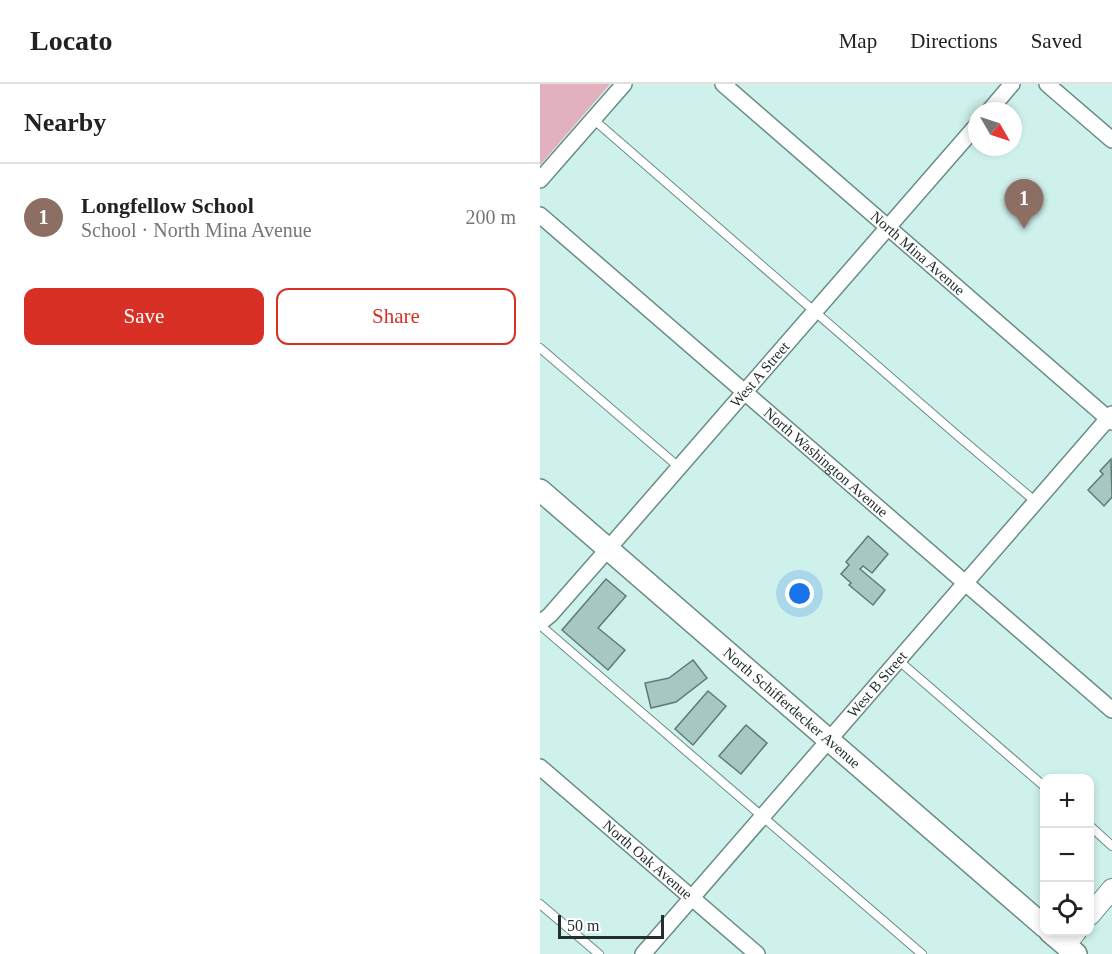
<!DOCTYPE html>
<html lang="en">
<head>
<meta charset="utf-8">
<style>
	body { margin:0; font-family:Georgia,serif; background:#f2f2f2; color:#222 }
	.controls { position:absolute; right:18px; bottom:18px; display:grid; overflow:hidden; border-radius:12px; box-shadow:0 3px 9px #0003 }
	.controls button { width:54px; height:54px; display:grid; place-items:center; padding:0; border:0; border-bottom:2px solid #e0e0e0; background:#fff; color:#222; font:30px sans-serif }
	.compass { position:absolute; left:428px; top:18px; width:54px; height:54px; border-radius:50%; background:#fff; box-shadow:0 3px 9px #0003; rotate:129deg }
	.scale { position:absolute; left:18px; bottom:15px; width:106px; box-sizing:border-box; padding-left:6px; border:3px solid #222f2d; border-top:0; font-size:16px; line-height:21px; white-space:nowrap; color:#222f2d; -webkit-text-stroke:4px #fff; paint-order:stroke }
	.you { position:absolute; left:260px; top:510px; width:21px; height:21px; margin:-15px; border:4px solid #fff; border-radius:50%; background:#1a73e8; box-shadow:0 0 0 9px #1a73e833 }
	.badge { display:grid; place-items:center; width:39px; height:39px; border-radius:50%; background:#d93025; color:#fff; font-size:20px; font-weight:700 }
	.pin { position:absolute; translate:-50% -50px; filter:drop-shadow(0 2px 3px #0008) }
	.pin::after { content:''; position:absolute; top:32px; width:21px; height:18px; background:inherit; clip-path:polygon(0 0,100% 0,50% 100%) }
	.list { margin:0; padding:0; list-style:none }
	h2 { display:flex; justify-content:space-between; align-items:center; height:78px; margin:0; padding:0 24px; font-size:26px }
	h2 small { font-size:20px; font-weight:400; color:#767676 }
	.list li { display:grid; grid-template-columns:39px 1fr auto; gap:18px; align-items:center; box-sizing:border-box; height:108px; padding:0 24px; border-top:2px solid #e0e0e0 }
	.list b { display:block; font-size:22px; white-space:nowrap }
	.list p { margin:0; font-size:20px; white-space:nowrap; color:#767676 }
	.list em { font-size:20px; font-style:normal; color:#767676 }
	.actions { display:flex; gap:12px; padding:18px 24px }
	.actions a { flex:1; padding:14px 0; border:2px solid #d93025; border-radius:12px; text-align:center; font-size:21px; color:#d93025 }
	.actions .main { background:#d93025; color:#fff }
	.icon { flex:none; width:33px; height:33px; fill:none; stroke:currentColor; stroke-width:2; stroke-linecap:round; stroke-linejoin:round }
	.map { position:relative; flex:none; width:572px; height:870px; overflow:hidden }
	header { display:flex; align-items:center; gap:36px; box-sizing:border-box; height:84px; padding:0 30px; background:#fff; border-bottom:2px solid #e0e0e0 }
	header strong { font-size:28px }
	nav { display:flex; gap:33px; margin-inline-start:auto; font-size:21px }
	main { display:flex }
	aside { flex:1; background:#fff }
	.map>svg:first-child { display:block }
	.green { fill:#e3b0bd }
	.building { fill:#a6c7c2; stroke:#5d7c77; stroke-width:1.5 }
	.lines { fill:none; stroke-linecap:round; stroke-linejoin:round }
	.service-casing { stroke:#6b8b86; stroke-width:10 }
	.minor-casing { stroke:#6b8b86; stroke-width:18 }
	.tertiary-casing { stroke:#6b8b86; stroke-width:22 }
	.secondary-casing { stroke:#6b8b86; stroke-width:24 }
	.service { stroke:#fff; stroke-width:8 }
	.minor { stroke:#fff; stroke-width:15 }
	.tertiary { stroke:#fff; stroke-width:20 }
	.secondary { stroke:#fff; stroke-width:21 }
	.labels { text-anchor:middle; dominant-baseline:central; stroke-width:5; stroke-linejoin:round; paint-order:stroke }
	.street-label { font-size:15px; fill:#222f2d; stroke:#fff }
</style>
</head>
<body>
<header>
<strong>Locato</strong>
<nav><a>Map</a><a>Directions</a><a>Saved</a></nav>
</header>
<main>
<aside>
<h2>Nearby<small></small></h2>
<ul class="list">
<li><span class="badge" style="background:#8d6e63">1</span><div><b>Longfellow School</b><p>School · North Mina Avenue</p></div><em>200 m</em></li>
</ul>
<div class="actions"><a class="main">Save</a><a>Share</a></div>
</aside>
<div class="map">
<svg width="572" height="870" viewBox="0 0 572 870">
	<rect width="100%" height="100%" fill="#cff1ec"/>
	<path class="green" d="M0,0H70L0,81Z"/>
	<g class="building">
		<path d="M571,375L572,413L564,422L548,406L563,390L560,387Z"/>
		<path d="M328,452L348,470L332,489L323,482L320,485L345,506L333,521L309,501L311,499L301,490L309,481L306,478Z"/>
		<path d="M66,495L86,512L58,544L85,566L68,586L22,546Z"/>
		<path d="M153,576L167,594L136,618L111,624L105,599L129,594Z"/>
		<path d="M168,607L186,622L153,661L135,645Z"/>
		<path d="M206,641L227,659L201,690L179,672Z"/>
	</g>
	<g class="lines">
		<g class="service-casing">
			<g id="service">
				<path d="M53,35L418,352L496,418"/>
				<path d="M0,264L140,384"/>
				<path d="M0,541L382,870"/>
				<path d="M358,576L505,703"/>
				<path d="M550,742L572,762"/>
				<path d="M0,820L59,870"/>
			</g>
		</g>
		<g class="minor-casing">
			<g id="minor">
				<path id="s1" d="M183,0L572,338"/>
				<path d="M507,0L572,56"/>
				<path d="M449,27L472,0"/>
				<path d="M0,96L84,0"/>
				<path id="s2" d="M0,131L572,626"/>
				<path id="s3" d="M0,539L10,531L68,465L437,41"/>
				<path id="s4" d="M0,683L217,870"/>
				<path id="s5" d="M103,870L572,330"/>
			</g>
		</g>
		<g class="tertiary-casing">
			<g id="tertiary">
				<path d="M550,831L572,805"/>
				<path d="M525,861L536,848"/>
			</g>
		</g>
		<g class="secondary-casing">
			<g id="secondary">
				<path id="s6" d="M0,406L505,843"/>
				<path d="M510,848L536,870"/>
			</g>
		</g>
		<use href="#service" class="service"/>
		<use href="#minor" class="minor"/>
		<use href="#tertiary" class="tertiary"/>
		<use href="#secondary" class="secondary"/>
	</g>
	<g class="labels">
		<g class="street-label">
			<text stroke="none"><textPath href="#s1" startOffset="258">North Mina Avenue</textPath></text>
			<text stroke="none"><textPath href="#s3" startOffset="332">West A Street</textPath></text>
			<text stroke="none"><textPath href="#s2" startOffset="378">North Washington Avenue</textPath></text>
			<text stroke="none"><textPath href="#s5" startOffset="357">West B Street</textPath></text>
			<text stroke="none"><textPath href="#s6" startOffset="333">North Schifferdecker Avenue</textPath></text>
			<text stroke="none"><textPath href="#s4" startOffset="142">North Oak Avenue</textPath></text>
		</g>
	</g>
</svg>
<div class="controls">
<button>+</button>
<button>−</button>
<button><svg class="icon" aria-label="locate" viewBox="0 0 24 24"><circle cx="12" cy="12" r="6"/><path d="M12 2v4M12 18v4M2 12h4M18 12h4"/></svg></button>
</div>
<svg class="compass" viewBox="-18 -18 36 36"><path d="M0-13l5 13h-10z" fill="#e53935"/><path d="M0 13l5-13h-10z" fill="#767676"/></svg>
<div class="scale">50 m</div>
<div class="you"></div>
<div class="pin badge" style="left:484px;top:145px;background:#8d6e63">1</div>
</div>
</main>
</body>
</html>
